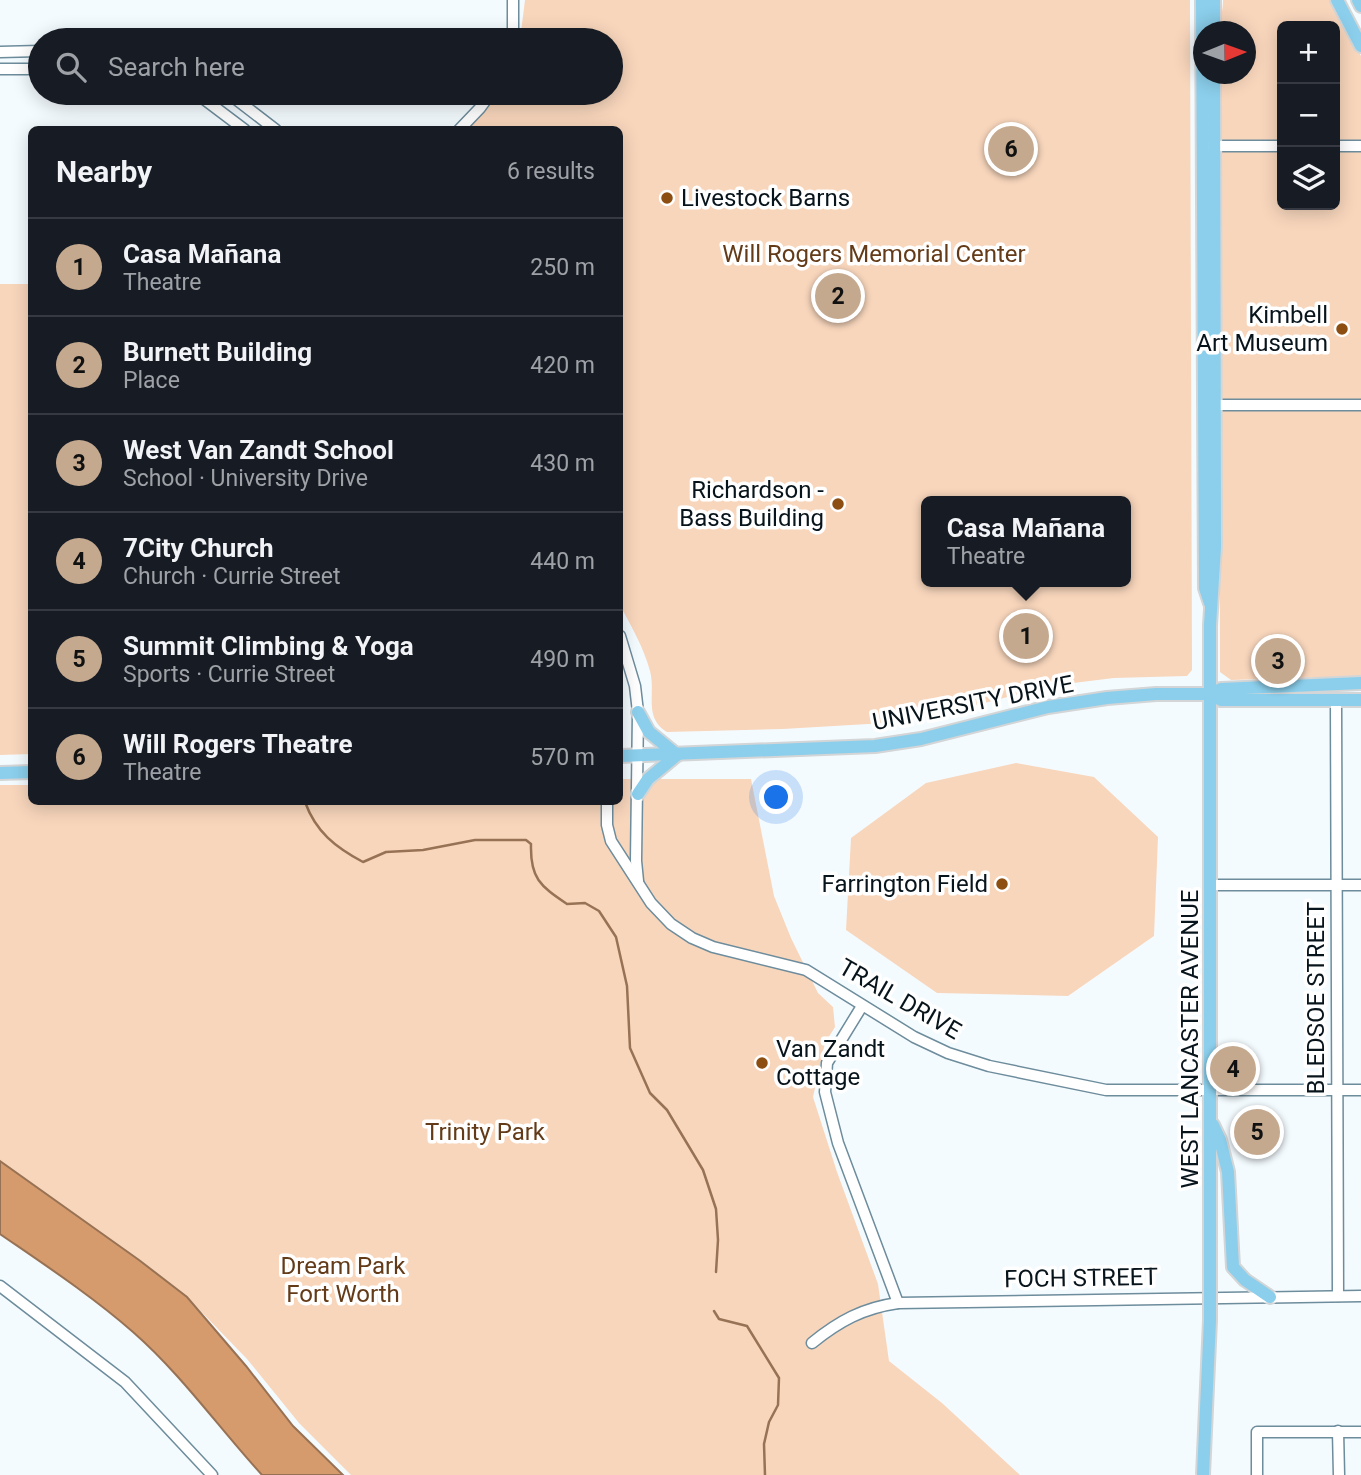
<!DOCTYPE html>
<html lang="en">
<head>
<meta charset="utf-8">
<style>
	body { margin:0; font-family:Roboto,sans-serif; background:#242831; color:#f1f3f6 }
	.controls { position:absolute; right:21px; top:21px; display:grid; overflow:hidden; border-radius:10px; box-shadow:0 4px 18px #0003 }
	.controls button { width:63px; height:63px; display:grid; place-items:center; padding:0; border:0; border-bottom:2px solid #363941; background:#171b24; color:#f1f3f6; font:35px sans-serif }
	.compass { position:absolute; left:1193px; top:21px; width:63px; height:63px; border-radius:50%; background:#171b24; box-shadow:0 4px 18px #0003; rotate:89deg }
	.you { position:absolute; left:777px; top:798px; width:24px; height:24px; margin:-18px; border:5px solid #fff; border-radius:50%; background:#1a73e8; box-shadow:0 0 0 10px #1a73e833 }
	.badge { display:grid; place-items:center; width:46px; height:46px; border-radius:50%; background:#c4a98f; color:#111; font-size:23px; font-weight:700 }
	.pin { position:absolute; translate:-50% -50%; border:4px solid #fff; box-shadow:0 2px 7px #0006 }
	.popup { position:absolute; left:921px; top:496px; width:210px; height:91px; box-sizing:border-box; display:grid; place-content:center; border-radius:10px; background:#171b24; filter:drop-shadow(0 2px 5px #0005); font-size:23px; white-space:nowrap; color:#9ea1a6 }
	.popup b { font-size:26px; color:#f1f3f6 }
	.popup::after { content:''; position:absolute; left:50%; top:100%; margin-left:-14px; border:14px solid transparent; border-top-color:#171b24 }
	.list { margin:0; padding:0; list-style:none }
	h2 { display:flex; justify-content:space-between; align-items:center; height:91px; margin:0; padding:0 28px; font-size:30px }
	h2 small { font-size:23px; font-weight:400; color:#9ea1a6 }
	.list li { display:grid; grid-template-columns:46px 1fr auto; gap:21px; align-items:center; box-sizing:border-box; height:98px; padding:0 28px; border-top:2px solid #363941 }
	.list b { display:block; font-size:26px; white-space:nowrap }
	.list p { margin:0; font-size:23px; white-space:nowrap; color:#9ea1a6 }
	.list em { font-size:23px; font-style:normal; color:#9ea1a6 }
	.icon { flex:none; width:38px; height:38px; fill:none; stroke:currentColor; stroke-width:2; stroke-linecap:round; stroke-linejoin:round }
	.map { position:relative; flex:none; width:1361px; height:1475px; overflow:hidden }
	.search { position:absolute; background:#171b24; box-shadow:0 4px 18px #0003; left:28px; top:28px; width:595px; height:77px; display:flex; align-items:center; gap:18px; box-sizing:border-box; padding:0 24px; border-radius:38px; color:#9ea1a6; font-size:26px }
	.panel { position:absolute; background:#171b24; box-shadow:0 4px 18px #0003; left:28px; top:126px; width:595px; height:679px; border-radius:10px }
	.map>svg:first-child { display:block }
	.green { fill:#f8d6bc; fill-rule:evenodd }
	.water { fill:#d69b6d; stroke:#987254; stroke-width:2 }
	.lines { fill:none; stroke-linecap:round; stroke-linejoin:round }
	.stream { stroke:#987254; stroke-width:2.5 }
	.minor-casing { stroke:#6d8c9c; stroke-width:13 }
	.major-casing { stroke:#d3d5d6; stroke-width:16 }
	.minor { stroke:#fff; stroke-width:10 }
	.major { stroke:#8bcfec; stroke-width:12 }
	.major-bridge-casing { stroke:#d3d5d6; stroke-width:16; stroke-linecap:butt }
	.major-bridge { stroke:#8bcfec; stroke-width:12 }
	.poi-dot { fill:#8c4f11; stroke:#fff; stroke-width:2.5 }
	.labels { text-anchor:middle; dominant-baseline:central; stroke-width:7; stroke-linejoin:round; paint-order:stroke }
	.poi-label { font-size:24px; fill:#08141b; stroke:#fff; text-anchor:end }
	.park-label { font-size:24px; fill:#633b18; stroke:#fff }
	.street-label { font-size:24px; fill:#08141b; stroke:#fff }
</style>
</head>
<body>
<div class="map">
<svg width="1361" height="1475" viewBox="0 0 1361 1475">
	<rect width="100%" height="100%" fill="#f4fbff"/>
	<g class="green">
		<path d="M525,0H1190L1192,670L1187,676L1114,678L1049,686L939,715L902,722L783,729L667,732C643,717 656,694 650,671C644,648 631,626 620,605V130L468,129L487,109L497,93H611V40H520ZM1126,501V582H926V501Z"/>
		<path d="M1223,0H1332L1361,56V676L1231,680L1220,672L1219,74H1246V32L1219,31C1219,20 1223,13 1223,0ZM1282,26H1335V205H1282Z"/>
		<path d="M0,284H32L31,754L0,755Z"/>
		<path d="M1016,763L1094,777L1158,837L1154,936L1068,996L937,993L846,930L851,838L926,783Z"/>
		<path d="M620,779H751L774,896L791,938L818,993L833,1007L835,1027L825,1043L813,1097L837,1172L878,1284L889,1361L942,1403L1020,1475H351L299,1423L247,1359L187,1297L139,1260L0,1161V785H31L32,802H620Z"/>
	</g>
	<path class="water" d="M0,1161L139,1260L187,1297L246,1366L293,1426L343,1475H262C219,1428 181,1374 133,1332C92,1296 45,1265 0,1234Z"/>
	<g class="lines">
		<g class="stream">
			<path d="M305,802C316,832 335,847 363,862L386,852L423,850L475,840H526L531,844C530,878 540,886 567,904L585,903L599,911L616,937L627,986L630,1048L650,1093L667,1110L703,1170L716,1209L718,1240L716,1272"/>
			<path d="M714,1311L719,1319L747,1326L779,1378L778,1405L769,1422L764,1444L765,1475"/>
		</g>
		<g class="minor-casing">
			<g id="minor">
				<path d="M510,40L513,30V0"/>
				<path d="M0,52L40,51"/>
				<path d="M0,69H40"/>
				<path d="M196,93L245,130"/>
				<path d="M228,93L276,130"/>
				<path d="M459,130L480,108L491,93"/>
				<path d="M1209,146H1282"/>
				<path d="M1335,146H1361"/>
				<path d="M1208,405H1361"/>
				<path d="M620,636L635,686L638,712L636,861L638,881"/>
				<path d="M1336,700L1338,1296"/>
				<path d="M607,802V825L611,841L651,903L671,924L692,938L713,947L806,970L914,1037L948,1053L989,1066L1106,1090H1361"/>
				<path d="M1211,885H1361"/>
				<path d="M862,1006L827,1063L825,1092L838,1143L898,1303"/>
				<path d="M0,1286L125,1382L212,1475"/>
				<path d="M812,1343C839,1321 863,1308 898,1303L1361,1296"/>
				<path d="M1338,1431L1339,1475"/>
				<path d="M1257,1475V1432H1361"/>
			</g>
		</g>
		<g class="major-casing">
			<g id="major">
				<path d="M1202,0L1205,588L1210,603"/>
				<path d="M1214,0V32"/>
				<path d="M1337,0L1361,46"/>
				<path d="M1358,0L1361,6"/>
				<path d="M1209,694L1221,689L1361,683"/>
				<path d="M638,712L649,732L677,755"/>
				<path d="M620,756L875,746L921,739L1048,707L1107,698L1156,694H1209L1221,700H1361"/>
				<path d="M0,773L32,772"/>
				<path d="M638,794L648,779L677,755"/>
				<path d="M1213,1125L1220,1140L1228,1172L1233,1267L1245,1280L1270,1297"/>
				<path d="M1210,1278V625L1215,547L1214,74"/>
			</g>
		</g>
		<use href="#minor" class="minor"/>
		<use href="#major" class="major"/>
		<g class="major-bridge-casing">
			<path id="major-bridge" d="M1203,1475L1210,1320V1278"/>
		</g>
		<use href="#major-bridge" class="major-bridge"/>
	</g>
	<g class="poi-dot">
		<circle cx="667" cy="198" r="7"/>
		<circle cx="1342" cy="329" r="7"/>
		<circle cx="838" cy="504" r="7"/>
		<circle cx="1002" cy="884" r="7"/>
		<circle cx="762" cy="1063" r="7"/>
	</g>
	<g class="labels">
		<g class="poi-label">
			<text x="681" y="198" text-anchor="start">Livestock Barns</text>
			<text x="1328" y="315">Kimbell<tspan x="1328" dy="28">Art Museum</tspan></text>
			<text x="824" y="490">Richardson -<tspan x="824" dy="28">Bass Building</tspan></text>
			<text x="988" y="884">Farrington Field</text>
			<text x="776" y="1049" text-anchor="start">Van Zandt<tspan x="776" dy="28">Cottage</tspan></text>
		</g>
		<g class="park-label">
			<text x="874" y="254">Will Rogers Memorial Center</text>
			<text x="485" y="1132">Trinity Park</text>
			<text x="343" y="1266">Dream Park<tspan x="343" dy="28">Fort Worth</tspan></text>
		</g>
		<g class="street-label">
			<text transform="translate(973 703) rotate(-11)">UNIVERSITY DRIVE</text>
			<text transform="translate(1316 998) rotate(-90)">BLEDSOE STREET</text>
			<text transform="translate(900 999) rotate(30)">TRAIL DRIVE</text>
			<text transform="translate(1190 1039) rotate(-90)">WEST LANCASTER AVENUE</text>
			<text transform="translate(1081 1278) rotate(-1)">FOCH STREET</text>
		</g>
	</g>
</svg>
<div class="controls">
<button>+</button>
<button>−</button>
<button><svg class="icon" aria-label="layers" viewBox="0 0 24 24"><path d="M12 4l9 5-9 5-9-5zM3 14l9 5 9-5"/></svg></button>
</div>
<svg class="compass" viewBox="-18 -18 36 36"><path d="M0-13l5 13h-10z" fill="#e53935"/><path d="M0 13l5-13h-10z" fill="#9ea1a6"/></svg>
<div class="you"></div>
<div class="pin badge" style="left:1026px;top:636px">1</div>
<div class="popup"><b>Casa Mañana</b>Theatre</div>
<div class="pin badge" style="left:838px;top:296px">2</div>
<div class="pin badge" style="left:1278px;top:661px">3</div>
<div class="pin badge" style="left:1233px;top:1069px">4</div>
<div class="pin badge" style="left:1257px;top:1132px">5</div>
<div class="pin badge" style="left:1011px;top:149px">6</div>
<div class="search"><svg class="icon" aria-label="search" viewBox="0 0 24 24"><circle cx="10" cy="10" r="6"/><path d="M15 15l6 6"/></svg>Search here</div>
<section class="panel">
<h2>Nearby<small>6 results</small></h2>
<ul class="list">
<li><span class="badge">1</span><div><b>Casa Mañana</b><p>Theatre</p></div><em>250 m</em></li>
<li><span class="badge">2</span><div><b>Burnett Building</b><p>Place</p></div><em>420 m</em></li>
<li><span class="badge">3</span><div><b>West Van Zandt School</b><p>School · University Drive</p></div><em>430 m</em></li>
<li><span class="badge">4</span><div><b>7City Church</b><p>Church · Currie Street</p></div><em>440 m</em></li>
<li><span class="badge">5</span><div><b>Summit Climbing &amp; Yoga</b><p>Sports · Currie Street</p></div><em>490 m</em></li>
<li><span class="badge">6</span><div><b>Will Rogers Theatre</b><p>Theatre</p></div><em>570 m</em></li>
</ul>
</section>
</div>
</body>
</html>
